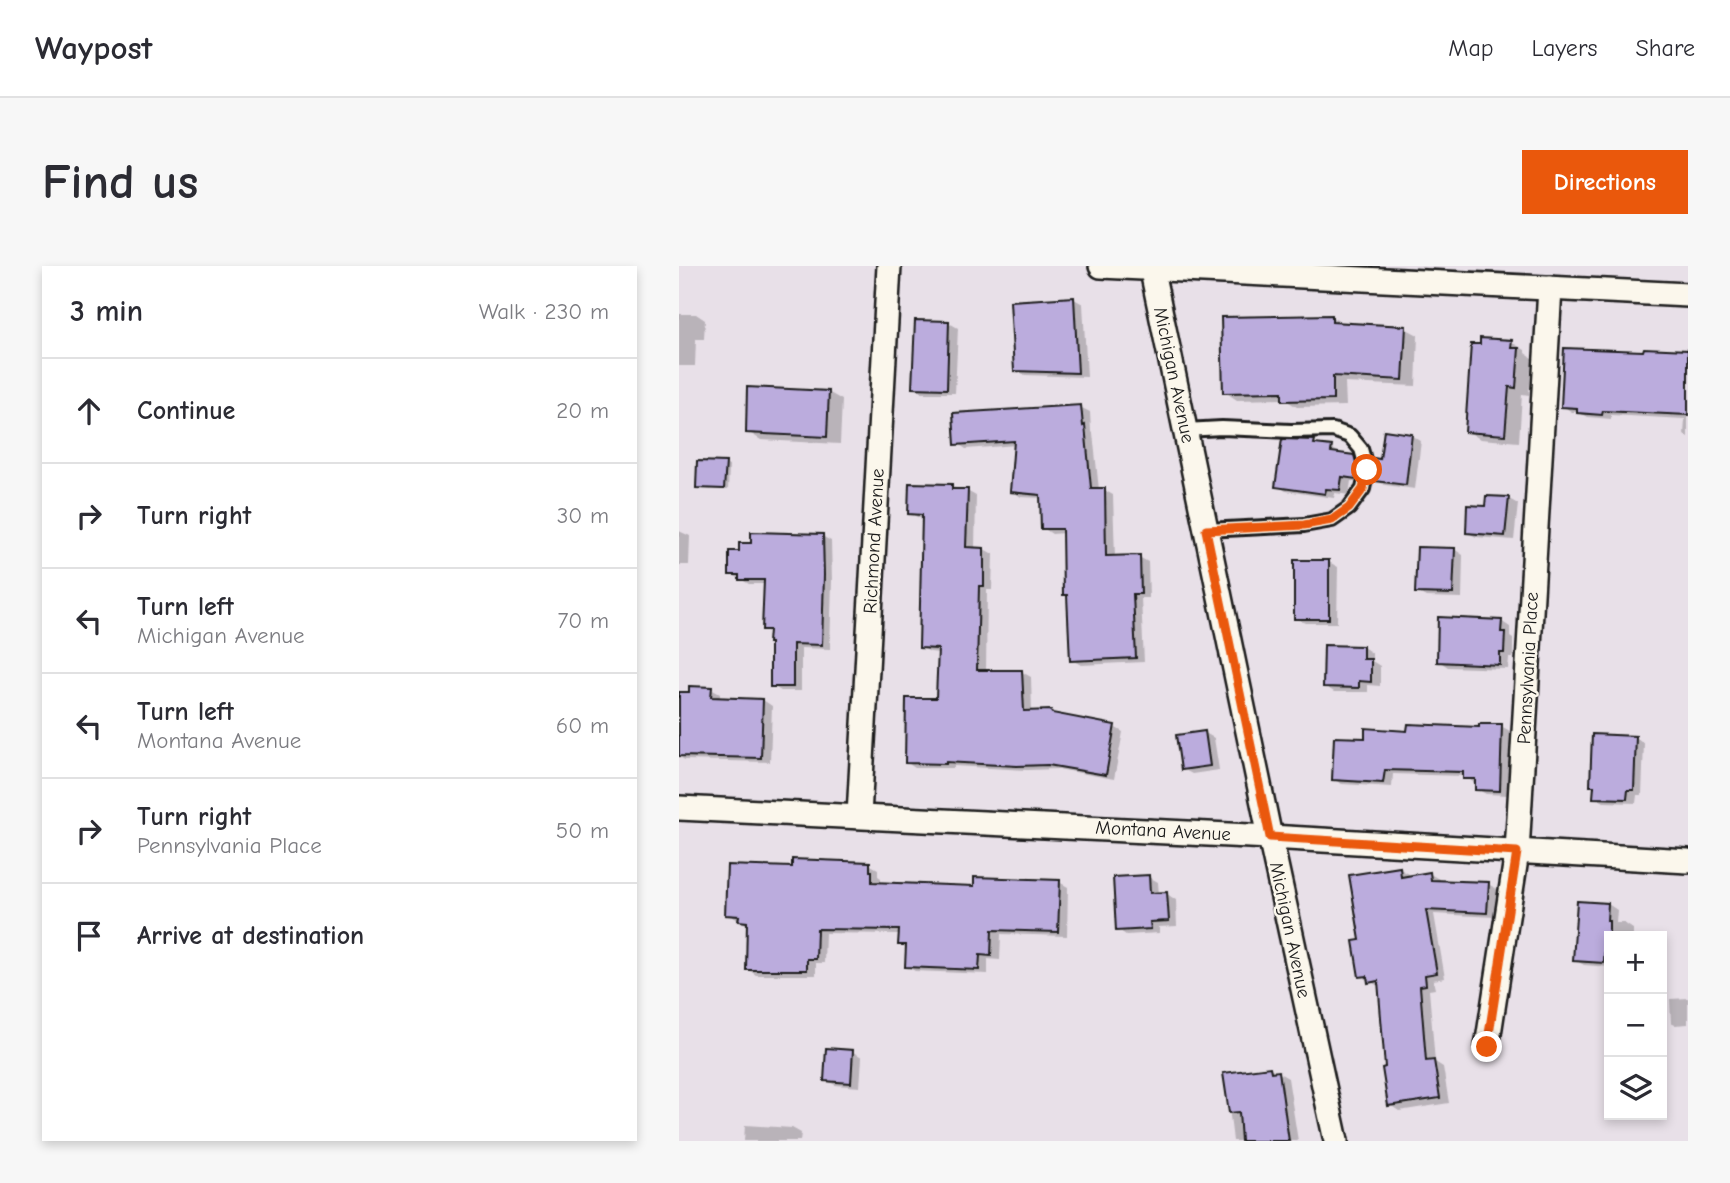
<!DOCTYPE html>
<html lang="en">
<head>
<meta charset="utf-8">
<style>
	body { margin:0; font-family:"Comic Neue",sans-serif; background:#f7f7f7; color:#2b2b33 }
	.controls { position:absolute; right:21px; bottom:21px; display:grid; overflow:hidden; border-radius:0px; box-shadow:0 4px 10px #0003 }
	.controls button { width:63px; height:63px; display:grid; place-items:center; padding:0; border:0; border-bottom:2px solid #e1e1e2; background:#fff; color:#2b2b33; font:35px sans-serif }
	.stop { position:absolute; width:21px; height:21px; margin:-16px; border:5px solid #ea580c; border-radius:50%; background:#fff }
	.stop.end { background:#ea580c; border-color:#fff; box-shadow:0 2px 7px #0008 }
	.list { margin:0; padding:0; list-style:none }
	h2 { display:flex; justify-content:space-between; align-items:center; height:91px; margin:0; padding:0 28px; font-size:30px }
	h2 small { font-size:23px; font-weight:400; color:#7c7c81 }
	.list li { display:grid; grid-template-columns:46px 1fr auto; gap:21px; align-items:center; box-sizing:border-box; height:105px; padding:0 28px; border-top:2px solid #e1e1e2 }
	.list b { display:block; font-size:26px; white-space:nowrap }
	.list p { margin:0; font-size:23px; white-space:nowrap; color:#7c7c81 }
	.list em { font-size:23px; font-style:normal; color:#7c7c81 }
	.icon { flex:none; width:38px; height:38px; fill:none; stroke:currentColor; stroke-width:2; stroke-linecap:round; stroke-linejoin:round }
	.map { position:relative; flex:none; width:1009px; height:875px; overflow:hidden; border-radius:0px }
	header { display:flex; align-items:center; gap:42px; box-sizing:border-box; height:98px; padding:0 35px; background:#fff; border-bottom:2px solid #e1e1e2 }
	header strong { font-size:33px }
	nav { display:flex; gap:38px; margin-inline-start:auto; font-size:24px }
	.intro { display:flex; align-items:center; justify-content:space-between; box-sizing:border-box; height:168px; padding:0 42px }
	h1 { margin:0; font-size:49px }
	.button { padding:18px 32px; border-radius:0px; background:#ea580c; color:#fff; font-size:24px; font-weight:700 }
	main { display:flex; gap:42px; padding:0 42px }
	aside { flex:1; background:#fff; border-radius:0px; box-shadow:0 4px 10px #0003 }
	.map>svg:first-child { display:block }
	.shadow { fill:#0003 }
	.building { fill:#bbacdd; stroke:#1c1c1c; stroke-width:2 }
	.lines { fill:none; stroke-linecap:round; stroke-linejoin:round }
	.lane-casing { stroke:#1c1c1c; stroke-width:18 }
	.street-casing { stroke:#1c1c1c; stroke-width:28 }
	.lane { stroke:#fbf7ec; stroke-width:12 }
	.street { stroke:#fbf7ec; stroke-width:23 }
	.route { stroke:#ea580c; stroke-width:9 }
	.labels { text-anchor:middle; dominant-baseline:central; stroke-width:5; stroke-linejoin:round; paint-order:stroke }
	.street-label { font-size:19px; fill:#1c1c1c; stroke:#fbf7ec }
</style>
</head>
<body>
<header>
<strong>Waypost</strong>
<nav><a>Map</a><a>Layers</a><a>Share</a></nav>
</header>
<div class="intro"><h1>Find us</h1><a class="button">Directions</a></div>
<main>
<aside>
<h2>3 min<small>Walk · 230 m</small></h2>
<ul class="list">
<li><svg class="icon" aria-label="ahead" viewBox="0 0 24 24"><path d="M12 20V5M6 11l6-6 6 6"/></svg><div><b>Continue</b></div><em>20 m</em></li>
<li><svg class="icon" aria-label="right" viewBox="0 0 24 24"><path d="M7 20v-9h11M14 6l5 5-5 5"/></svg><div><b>Turn right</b></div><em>30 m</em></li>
<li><svg class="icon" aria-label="left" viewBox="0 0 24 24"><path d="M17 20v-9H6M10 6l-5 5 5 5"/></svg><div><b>Turn left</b><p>Michigan Avenue</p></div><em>70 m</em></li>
<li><svg class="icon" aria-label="left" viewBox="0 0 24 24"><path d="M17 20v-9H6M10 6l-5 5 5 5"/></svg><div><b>Turn left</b><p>Montana Avenue</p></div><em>60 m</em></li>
<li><svg class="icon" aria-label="right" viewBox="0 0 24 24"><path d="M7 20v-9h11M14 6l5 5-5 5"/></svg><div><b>Turn right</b><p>Pennsylvania Place</p></div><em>50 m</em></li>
<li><svg class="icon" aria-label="arrive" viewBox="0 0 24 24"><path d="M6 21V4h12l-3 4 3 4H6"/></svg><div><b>Arrive at destination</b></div></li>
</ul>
</aside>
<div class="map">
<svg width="1009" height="875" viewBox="0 0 1009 875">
	<rect width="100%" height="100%" fill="#e8e0e8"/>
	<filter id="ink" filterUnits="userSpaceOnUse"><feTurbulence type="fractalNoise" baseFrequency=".0143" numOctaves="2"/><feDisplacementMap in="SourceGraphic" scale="14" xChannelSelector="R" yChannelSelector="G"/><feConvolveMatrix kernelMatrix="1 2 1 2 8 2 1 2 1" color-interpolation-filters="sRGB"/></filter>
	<g filter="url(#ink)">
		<g class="shadow">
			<path d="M395,33L404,38L408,111L346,109L337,104Z"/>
			<path d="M0,48H17L26,54L25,73H17L16,100H0Z"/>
			<path d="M652,51L666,58L726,62L739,69L737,120L666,117L667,140L618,141L605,133L558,134L546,126Z"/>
			<path d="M270,57L279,62L276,127H244L235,121Z"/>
			<path d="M832,76L846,84V87L853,92L850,129L843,128L840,176L801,173L788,165Z"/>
			<path d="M1009,86V171L1005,169L1006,153L932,149V153L909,151L900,146H893L884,140L966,87Z"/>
			<path d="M149,126L163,134L161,178L82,174L69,166Z"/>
			<path d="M401,141L411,146L412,165L414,167L420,224H425L434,229L436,291H460L469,296L470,332H462L465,396L402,399L393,394L390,330L386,328L385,267L373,268L364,262L363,232L342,231L333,225L337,179L287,183L278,177Z"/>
			<path d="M706,166L733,170L742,175L736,223L706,219L697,214L702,195Z"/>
			<path d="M635,176L643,180L652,182L661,187V189L674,191L684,196L686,217L672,215L670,229L656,227L655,232L607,225L598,220Z"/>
			<path d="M46,198L50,200L49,224L23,223L19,221Z"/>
			<path d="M273,220L281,225H288L297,230L296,283H305L314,288L313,324H308L307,406H343L352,411L353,446L372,445L381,451L435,461L444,466L435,513L379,503L348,504L275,500V502H236L227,496L259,434L261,387L251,386L242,381L245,252H240L231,247Z"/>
			<path d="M830,233L839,238L835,274L797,271L788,266L808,242Z"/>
			<path d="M0,265L11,270L10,299H0Z"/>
			<path d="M143,270L152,275L153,315L151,383L122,382V425H102L93,420L91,366L85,363L86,318H70L52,308Z"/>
			<path d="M775,283L784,289L783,332L747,331L738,326Z"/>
			<path d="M650,296L659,301L658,357H626L616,352Z"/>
			<path d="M822,355L831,361V371L834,373V392H830L829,403L769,401L760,395Z"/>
			<path d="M684,381L693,387V395L701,400V420L689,419V426H655L646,420Z"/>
			<path d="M32,423L41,428V433L84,434L93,440L91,496L6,494L0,491V428Z"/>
			<path d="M822,460L831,465L829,529L807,528L798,523V517H795L786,510L714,508L713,521L663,518L654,513L687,474L730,467L801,463Z"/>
			<path d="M526,467L535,472L540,504L513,508L504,503Z"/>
			<path d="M956,471L965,477L963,529H958L957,537L925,536L916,531L917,521L912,519Z"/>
			<path d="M190,598L199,603V610L202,612V618L297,622L380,616L389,621L388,670L322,668L321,694L309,693V708L236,705L227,700L228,682L221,678V668L146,667L145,697H137V709H77L68,703L69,659L48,648L114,603Z"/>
			<path d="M721,603L730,608V611L751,608L760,613V616L809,618L818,623L817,651L755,648L766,712L754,714L756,723L750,724L756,796L764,801L770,837L720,845L711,839L701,721L681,710L683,675Z"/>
			<path d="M470,611L479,616L480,629L488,628L497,634L498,660L480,661V667L447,669L438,663Z"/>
			<path d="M929,638L938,644L937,657H945L954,663V670H930V701L905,699L896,694Z"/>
			<path d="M1009,732V758L996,759L992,757L991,733Z"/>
			<path d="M149,784L174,786L183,791L181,821L156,819L147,814Z"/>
			<path d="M591,802L609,812L619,875H554L546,808Z"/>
			<path d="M66,859L113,862L122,867L121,875H65Z"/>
		</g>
		<g class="building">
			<path d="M395,31L399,107L335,105L331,35Z"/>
			<path d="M653,49V56L727,60L724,114L654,110V134L603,135V126L544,127L542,51Z"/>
			<path d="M236,54L270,55L268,123L233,122Z"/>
			<path d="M801,72L833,74L832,82H840L837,122L830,121L826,169L786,166L792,78H801Z"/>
			<path d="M885,82L964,85L965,82L1009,84V149L924,145L923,149L898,147V142L882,141Z"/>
			<path d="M68,121L150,125L148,171L67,167Z"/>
			<path d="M402,139L404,160L406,159L412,222H426L427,290L461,289L462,328H454L457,392L391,395L388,329H384L383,263H362L361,229L331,226L335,175L276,179L274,147Z"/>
			<path d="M705,164L733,168L727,219L695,215L697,202L694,192L701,193Z"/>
			<path d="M603,173L636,174L635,178L653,180L652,186L675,189L679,204L677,213L663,211L661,224L647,223L646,228L596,221Z"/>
			<path d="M18,195L47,196L45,223L17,222Z"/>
			<path d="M230,217L273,218V223H289L287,281L305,282V320H300L298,404H343L345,445L372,444L373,447L436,459L427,509L369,499L338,500L267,496V498L226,497L227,432H257L259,383L240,382L243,249L229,248Z"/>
			<path d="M807,230L830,231L826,270L787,267L788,239L806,240Z"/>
			<path d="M72,266L144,268L145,309L143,379L114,378V421H91V377H89L90,364H83L85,314H60V309H50V285H60V277H72Z"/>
			<path d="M738,281L776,282L774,328L736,327Z"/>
			<rect x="615" y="294" width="35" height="59"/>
			<path d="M759,351L823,354L822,366H826L825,387H821V399L758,396Z"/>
			<path d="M645,379L684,380V393H692V416L680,415V422L644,421Z"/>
			<path d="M10,420L33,421L32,431L84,433L82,492L0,490V426H10Z"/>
			<path d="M729,458L800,461V458H823L821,525L796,524V513H784V506L706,504L704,517L653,514L655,471L686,472V462L728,465Z"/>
			<path d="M526,465L531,500L502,504L497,469Z"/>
			<path d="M913,468L957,470L955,524H949L948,533L914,532L915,520H911Z"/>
			<path d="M113,593L191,596V605H193V616L295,620V611L381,614L379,666L313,664L312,690L301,689L300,704L226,701L227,679H219L220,664L138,663L137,693H128V704H67L68,656L59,655L60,650L46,649L48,599L113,601Z"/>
			<path d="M721,601L722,611L751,606L752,614L810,616L808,647L747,644L758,707L746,709L747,719L741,720L747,795L755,794L761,832L709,840L703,802L706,801L699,715L689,717L688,710L680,711L674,675L681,674L670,609Z"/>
			<path d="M470,609L471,627L488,626L490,655L471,656L472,663L437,665L434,611Z"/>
			<path d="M898,635L929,637L928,655H930V677H926L925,697L894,695Z"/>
			<path d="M147,782L174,784L172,817L145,815Z"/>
			<path d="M591,801L592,806L600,805L610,875H562L560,846L550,847L544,807Z"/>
		</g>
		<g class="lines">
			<g class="lane-casing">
				<path id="lane" d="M506,164L543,162L612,165L654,164L671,170L682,183L688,204L684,223L670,242L653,254L625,259L527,264"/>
			</g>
			<g class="street-casing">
				<g id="street">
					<path d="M422,0L1009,29"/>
					<path d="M472,0L591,571L657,875"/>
					<path d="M0,542L591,571L1009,595"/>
					<path d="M180,550L210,0"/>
					<path d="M808,781L838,586L871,22"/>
				</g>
			</g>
			<use href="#lane" class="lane"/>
			<use href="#street" class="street"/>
		</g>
	</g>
	<g class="lines" filter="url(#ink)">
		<path class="route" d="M688,204L684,223L670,242L653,254L625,259L527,264L591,571L838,586L808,781"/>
	</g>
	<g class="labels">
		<g class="street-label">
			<text transform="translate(495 109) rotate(78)">Michigan Avenue</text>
			<text transform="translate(195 275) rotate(-87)">Richmond Avenue</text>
			<text transform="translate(849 402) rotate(-87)">Pennsylvania Place</text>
			<text transform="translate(484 565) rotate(3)">Montana Avenue</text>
			<text transform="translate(611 664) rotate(78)">Michigan Avenue</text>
		</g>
	</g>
</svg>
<div class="controls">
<button>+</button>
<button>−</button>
<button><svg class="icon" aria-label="layers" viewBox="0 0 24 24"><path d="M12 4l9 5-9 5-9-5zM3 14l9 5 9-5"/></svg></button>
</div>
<div class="stop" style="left:688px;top:204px"></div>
<div class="stop end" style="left:808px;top:781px"></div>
</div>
</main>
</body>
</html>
